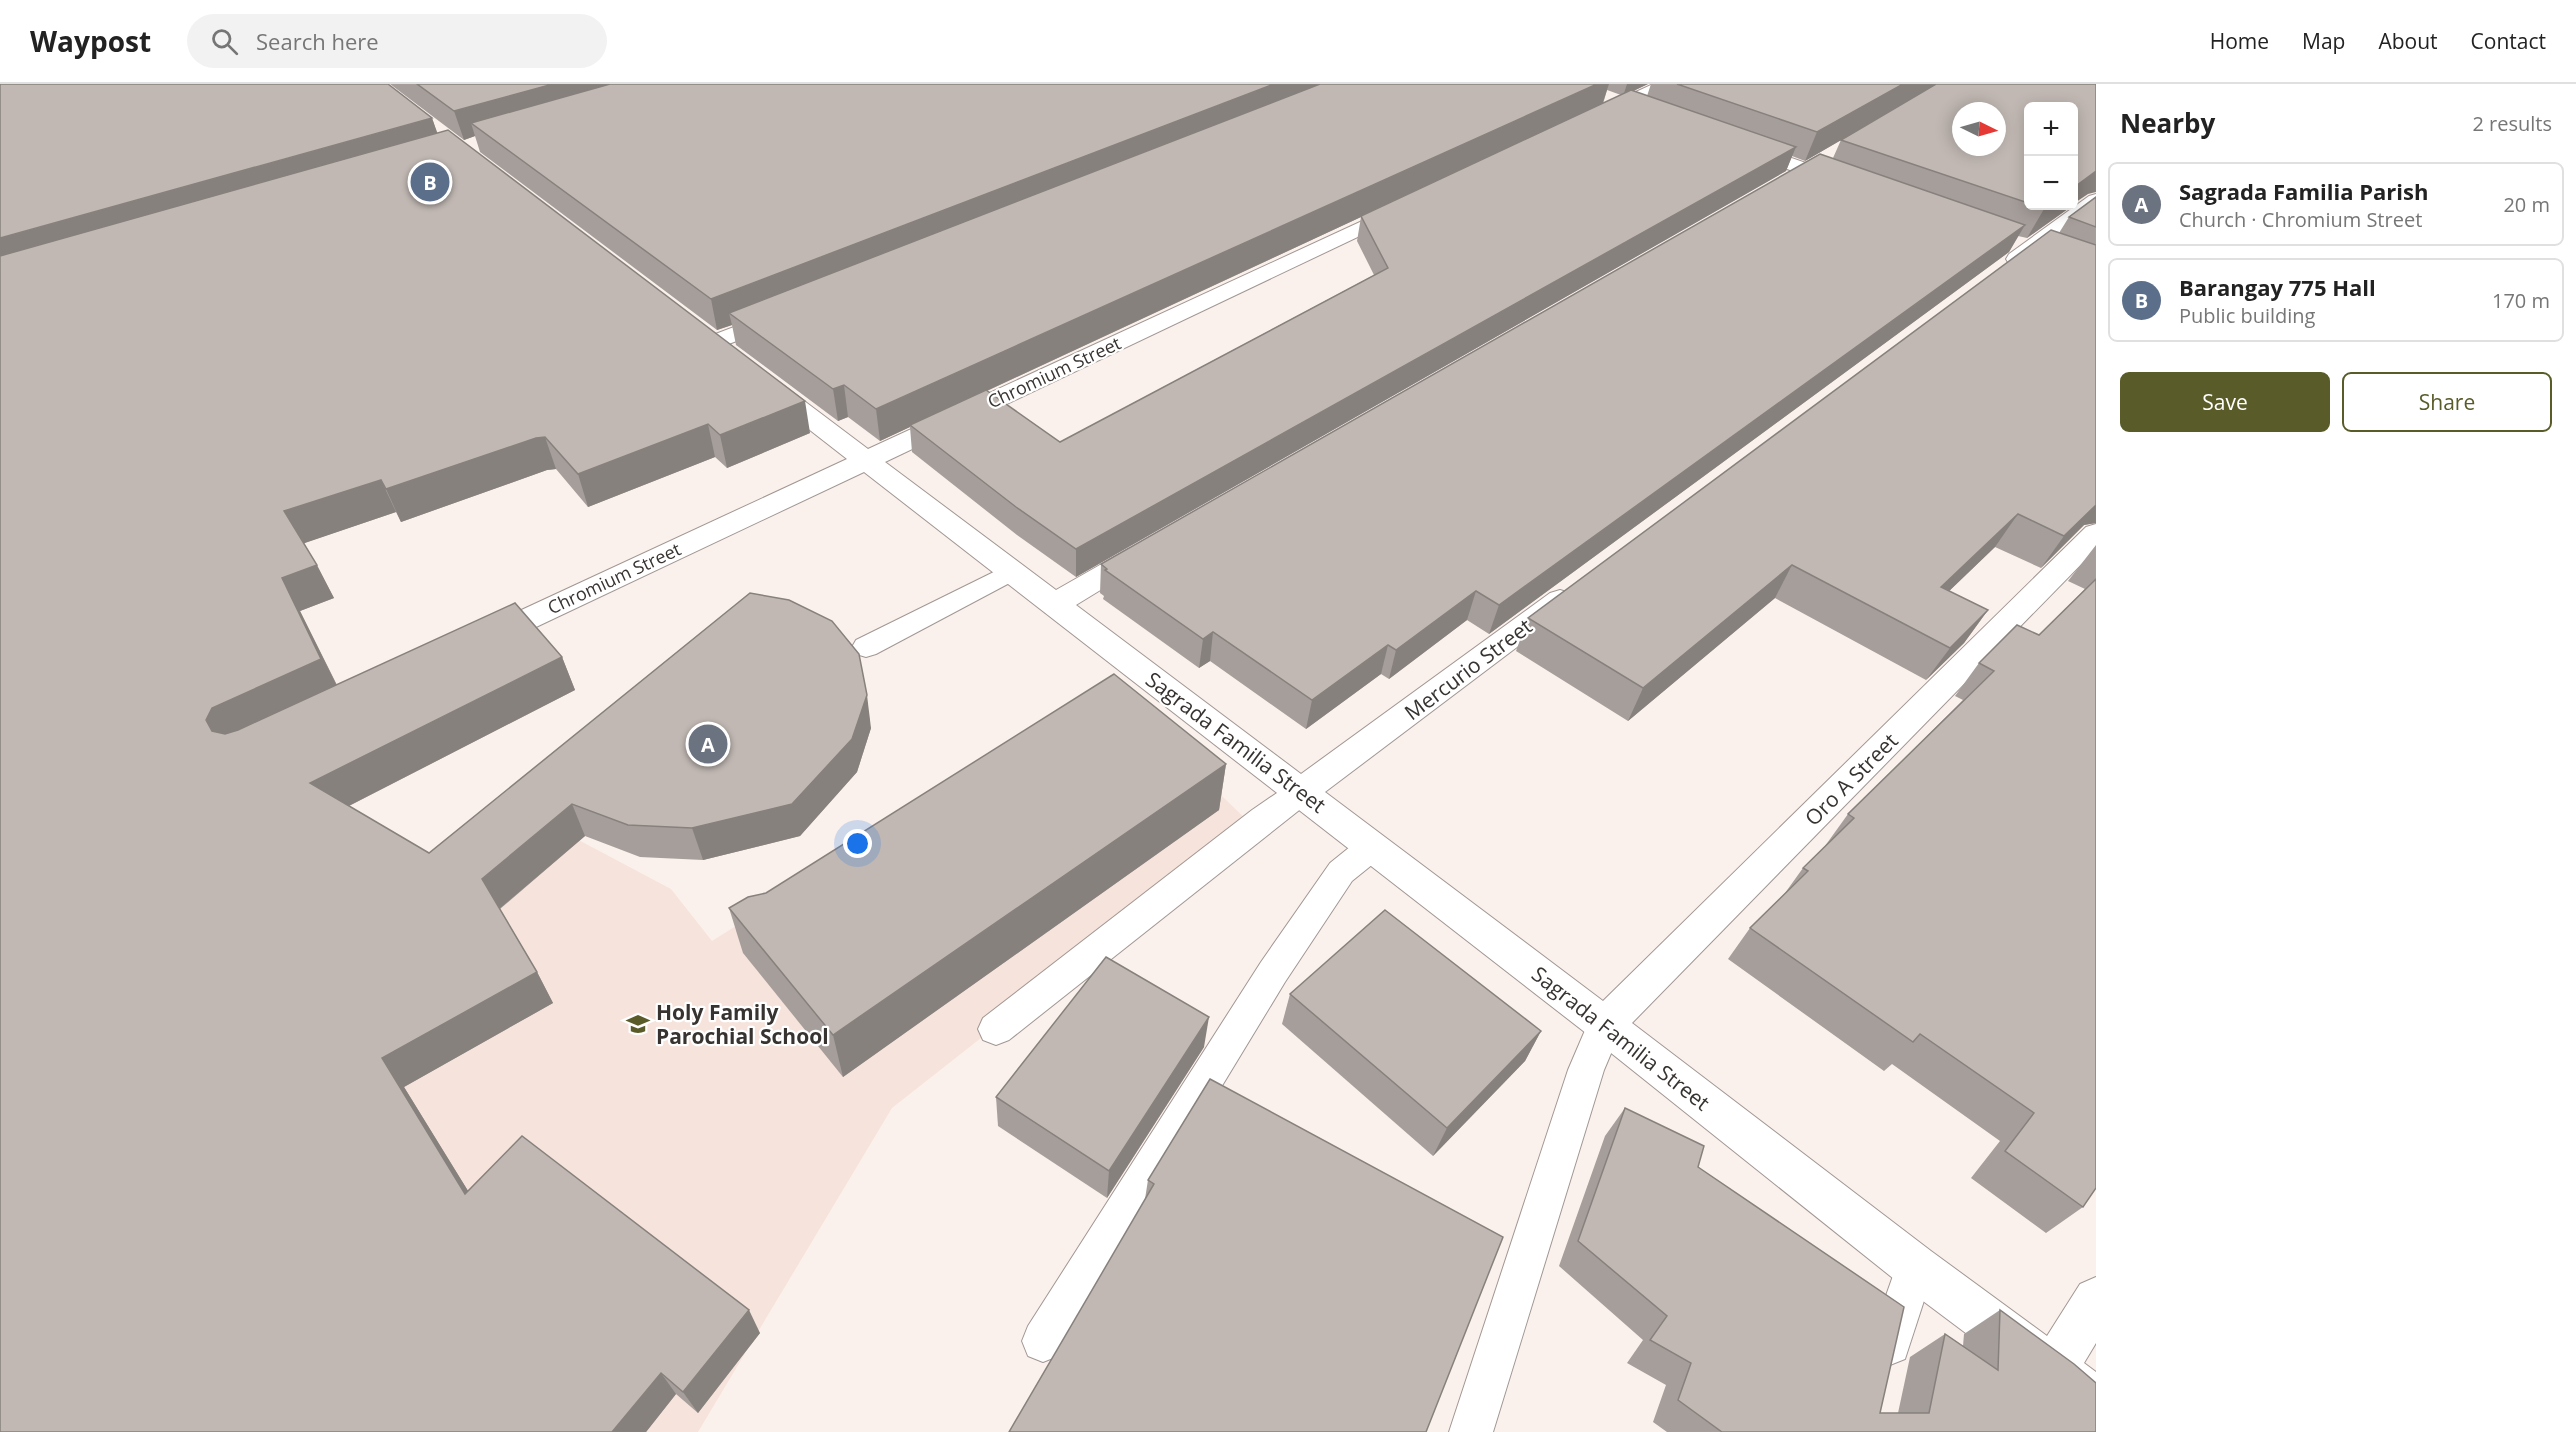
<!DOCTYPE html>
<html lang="en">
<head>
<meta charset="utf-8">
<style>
	body { margin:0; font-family:"Open Sans",sans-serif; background:#f2f2f2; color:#222 }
	.controls { position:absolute; right:18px; top:18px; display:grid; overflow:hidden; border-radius:9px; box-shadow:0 3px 15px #0003 }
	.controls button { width:54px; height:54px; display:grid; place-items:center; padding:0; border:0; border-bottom:2px solid #e0e0e0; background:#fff; color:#222; font:30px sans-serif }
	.compass { position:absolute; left:1952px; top:18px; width:54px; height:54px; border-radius:50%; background:#fff; box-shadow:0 3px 15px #0003; rotate:95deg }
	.you { position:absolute; left:858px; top:760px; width:21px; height:21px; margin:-15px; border:4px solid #fff; border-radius:50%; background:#1a73e8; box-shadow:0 0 0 9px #1a73e833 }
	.badge { display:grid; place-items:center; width:39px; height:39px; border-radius:50%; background:#595b28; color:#fff; font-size:20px; font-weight:700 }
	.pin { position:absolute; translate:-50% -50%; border:3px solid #fff; box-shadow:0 2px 6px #0006 }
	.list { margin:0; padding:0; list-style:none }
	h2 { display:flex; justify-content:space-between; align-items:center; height:78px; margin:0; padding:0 24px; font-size:26px }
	h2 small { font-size:20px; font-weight:400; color:#767676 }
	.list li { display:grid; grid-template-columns:39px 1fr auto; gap:18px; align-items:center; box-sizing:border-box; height:84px; margin:0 12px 12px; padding:0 12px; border:2px solid #e0e0e0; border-radius:9px }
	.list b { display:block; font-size:22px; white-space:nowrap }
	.list p { margin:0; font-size:20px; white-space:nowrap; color:#767676 }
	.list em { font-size:20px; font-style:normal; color:#767676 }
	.actions { display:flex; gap:12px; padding:18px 24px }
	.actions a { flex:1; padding:14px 0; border:2px solid #595b28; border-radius:9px; text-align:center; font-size:21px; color:#595b28 }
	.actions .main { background:#595b28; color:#fff }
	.icon { flex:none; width:33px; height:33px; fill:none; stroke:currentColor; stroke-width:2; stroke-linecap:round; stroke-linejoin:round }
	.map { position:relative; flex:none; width:2096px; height:1348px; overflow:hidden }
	header { display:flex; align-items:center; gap:36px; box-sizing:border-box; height:84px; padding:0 30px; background:#fff; border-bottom:2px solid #e0e0e0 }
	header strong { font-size:28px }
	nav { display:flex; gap:33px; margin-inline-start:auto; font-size:21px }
	.search { width:420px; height:54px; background:#f2f2f2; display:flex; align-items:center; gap:15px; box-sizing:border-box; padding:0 21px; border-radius:33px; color:#767676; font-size:22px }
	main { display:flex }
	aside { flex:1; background:#fff }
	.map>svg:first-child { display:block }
	.built { fill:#f6e3dc }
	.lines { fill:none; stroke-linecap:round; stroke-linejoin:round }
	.service-casing { stroke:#a19793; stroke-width:2 }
	.minor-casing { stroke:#a19793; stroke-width:2 }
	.service { fill:#fff; fill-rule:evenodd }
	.minor { fill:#fff; fill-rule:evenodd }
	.wall { fill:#a69e9a; fill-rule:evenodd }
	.shaded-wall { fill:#87817d }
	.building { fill:#c1b8b3; stroke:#87817d; stroke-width:1.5; fill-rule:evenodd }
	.labels { text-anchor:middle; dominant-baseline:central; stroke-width:4.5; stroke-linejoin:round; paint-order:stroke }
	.far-street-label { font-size:18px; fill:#373331; stroke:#fff }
	.street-label { font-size:21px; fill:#373331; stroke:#fff }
	.poi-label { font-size:21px; font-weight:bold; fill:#373331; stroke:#fff; text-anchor:start }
</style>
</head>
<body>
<header>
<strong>Waypost</strong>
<div class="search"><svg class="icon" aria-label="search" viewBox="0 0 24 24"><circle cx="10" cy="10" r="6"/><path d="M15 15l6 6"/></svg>Search here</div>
<nav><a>Home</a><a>Map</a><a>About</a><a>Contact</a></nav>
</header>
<main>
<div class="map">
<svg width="2096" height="1348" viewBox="0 0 2096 1348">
	<rect width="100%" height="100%" fill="#fbf1ec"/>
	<path class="built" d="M1111,605L1252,741L892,1024L698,1348H493L116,1081L522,726L671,805L712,857Z"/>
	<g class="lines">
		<g class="service-casing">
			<g id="service">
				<path d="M1012,479L1021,481L1025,487L1021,493L876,570L866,573L856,570L852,563L856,556Z"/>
				<path d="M1301,696L1312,700L1316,708L1312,716L1009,956L996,961L983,956L978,945L983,934L1252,726L1290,700Z"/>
				<path d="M1372,750L1383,754L1388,763L1383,772L1352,797L1285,898L1058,1272L1043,1278L1028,1272L1022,1257L1028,1242L1261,878L1330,779L1361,754Z"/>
				<path d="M1605,925L1618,930L1623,941L1604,986L1493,1348H1449L1568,986L1592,930Z"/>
				<path d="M1915,1163L1929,1169L1935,1183L1905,1275L1890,1281L1875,1275L1869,1260L1901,1169Z"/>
			</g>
		</g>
		<g class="minor-casing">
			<g id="minor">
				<path d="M1653,0H1676L1673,4L1609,34H1597L1594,30L1597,26Z"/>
				<path d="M1746,58L1846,93L1849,97L1846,101H1832L1739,68L1736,64L1739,60Z"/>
				<path d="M2096,110V126L2025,180H2009L2006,175L2009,170L2089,112Z"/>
				<path d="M1399,120L1406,122L1409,126L1406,130L885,378L1056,506L1128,465L1138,462L1148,465L1152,471L1148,477L1076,521L1301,690L1550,509L1560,506L1570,509L1575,516L1570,523L1325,708L1603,917L2086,443L2096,440V465L1632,939L1931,1167L2047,1252L2080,1200L2096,1193V1259L2084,1279L2096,1288V1341L2079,1334L1899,1199L1591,953L864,388L498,561L487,564L476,561L472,554L476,547L847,375L761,308L758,303L761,298L770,296L779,298L868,365Z"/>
				<path d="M776,227L784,229L787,234L784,239L713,266L705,264L701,259L705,254Z"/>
			</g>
		</g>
		<use href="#service" class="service"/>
		<use href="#minor" class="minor"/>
	</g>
	<g class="wall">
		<path d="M390,0H1648L1633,7L1647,12L1651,0H2096L2088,110L2028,22V122H2072L2027,154L2018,152L2009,168L1489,550L1467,536L1389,595L1381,590L1306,645L1210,577L1199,584L1103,515L1104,512L1100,509L1101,480L1833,74L1841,56L1805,77L1792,72L1786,87L1076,493L1017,451L912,368L910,343L880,357L848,333L838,337L736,261L732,241L717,246L480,68L475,52L464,56ZM1607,6L1621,11L1603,20ZM1361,133L1357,157L1374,191L1060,358L987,307Z"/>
		<path d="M432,34L437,49L810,349L727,384L715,373L588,423L556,385L547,386L401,438L396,428L304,459L334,514L300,527L337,601L562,573L575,606L349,722L429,769L750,509L871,644L857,688L800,752L703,776L640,773L585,752L500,825L537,888L553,919L404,1003L468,1107L760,1249L698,1329L676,1310L646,1348H0Z"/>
		<path d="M2096,113V439L2084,441L2041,484L1995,463L1949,507L1988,526L1964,559L1926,596L1775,514L1628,637L1516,567L1528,534L2059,149L2069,133Z"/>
		<path d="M2096,461V1104L2083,1123L2046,1149L1971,1094L2000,1057L1892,980L1884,987L1728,875L1750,844L1785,809L1803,784L1825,762L1848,730L1963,616L1955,612L1979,579L2039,551L2085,505L2068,497Z"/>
		<path d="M1226,680L1219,726L843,993L743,869L729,824L766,809Z"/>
		<path d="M1290,910L1541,947L1525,977L1433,1072L1282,940Z"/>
		<path d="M1204,963L1107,1114L998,1042L996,1013Z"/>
		<path d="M1210,995L1426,1348L1145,1115L1148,1096Z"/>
		<path d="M1625,1024L1698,1083L1880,1329H1898L1910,1273L1945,1250L1963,1262L1964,1250L2000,1226L2096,1348H1667L1653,1338L1666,1301L1627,1279L1643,1256L1559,1182L1605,1052Z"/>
	</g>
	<g class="shaded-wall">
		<path d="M553,0H656L471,39L475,52L464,56L454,27Z"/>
		<path d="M1274,0H1341L729,229L732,241L717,246L711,215Z"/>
		<path d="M1597,0H1609L1602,21L1361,132V133L911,342L910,341V343L880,357L876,325Z"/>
		<path d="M1627,0H1648L1623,12Z"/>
		<path d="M1903,0H1938L1805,77L1817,48Z"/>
		<path d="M432,34L442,62L0,190V154Z"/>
		<path d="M1796,63L1786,87L1076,493V465Z"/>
		<path d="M2096,87V108L2088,110L2073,120V104Z"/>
		<path d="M2048,122H2072L2027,154L2044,125Z"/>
		<path d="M2025,141L2009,168L1489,550L1499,521Z"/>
		<path d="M844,301L848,333L838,337L833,305Z"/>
		<path d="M805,317L810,349L727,384L720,351Z"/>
		<path d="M708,340L715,373L588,423L578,390Z"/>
		<path d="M545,353L556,385L547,386L401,438L386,405L536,354Z"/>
		<path d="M381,396L396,428L302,460L284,427Z"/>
		<path d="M2096,421V439L2084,441L2041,484L2064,452Z"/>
		<path d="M2018,430L1995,463L1919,536L1941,503Z"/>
		<path d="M317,481L334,514L300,527L340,608L234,679L212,647L206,636L212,624L282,494Z"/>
		<path d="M1792,481L1775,514L1628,637L1643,604Z"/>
		<path d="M1476,507L1467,536L1389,595L1396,566Z"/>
		<path d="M1988,526L1964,559L1926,596L1950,564Z"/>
		<path d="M1213,548L1210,577L1199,584L1203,555Z"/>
		<path d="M1388,561L1381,590L1306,645L1312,616Z"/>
		<path d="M562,573L575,606L331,731L310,699Z"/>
		<path d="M867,611L871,644L857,688L800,752L703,776L692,744Z"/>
		<path d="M1226,680L1219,726L843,993L833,951Z"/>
		<path d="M572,720L585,752L498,826L482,795Z"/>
		<path d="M537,888L553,919L404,1003L486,1136L465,1110L382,974Z"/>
		<path d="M1209,933L1204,963L1107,1114L1109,1087Z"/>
		<path d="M1541,947L1525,977L1433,1072L1447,1044Z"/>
		<path d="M749,1226L760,1249L698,1329L683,1308Z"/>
		<path d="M661,1289L676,1310L646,1348H612Z"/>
	</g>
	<g class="building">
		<path d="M0,0H388L432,34L0,154Z"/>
		<path d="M417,0H553L454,27Z"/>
		<path d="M610,0H1274L711,215L471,39Z"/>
		<path d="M1320,0H1597L876,325L844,301L833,305L729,229Z"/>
		<path d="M1677,0H1903L1817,48Z"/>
		<path d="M1936,0H2096V87L2073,104V22H2028V119L1841,56ZM1961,27H1997V63H1961Z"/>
		<path d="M1631,6L1796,63L1076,465L1016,423L910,341L986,306L1060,358L1388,184L1361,132Z"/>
		<path d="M448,46L805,317L720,351L708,340L578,390L545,353L536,354L386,405L381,396L284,427L317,481L282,494L321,575L212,624L206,636L212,647L225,650L238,646L515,519L562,573L310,699L429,769L750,509L789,516L832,537L859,570L867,611L852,655L792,720L692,744L628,741L572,720L482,795L537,888L382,974L465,1110L522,1052L749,1226L683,1308L661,1289L612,1348H0V172Z"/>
		<path d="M1820,70L2025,141L1499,521L1476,507L1396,566L1388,561L1312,616L1213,548L1203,555L1105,486L1107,485L1101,480Z"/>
		<path d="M2096,113V143L2069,133Z"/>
		<path d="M2035,122H2048L2044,125Z"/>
		<path d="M2051,146L2096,161V421L2064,452L2018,430L1941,503L1988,526L1950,564L1792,481L1643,604L1528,534Z"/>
		<path d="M2096,495V1104L2083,1123L2005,1067L2034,1029L1920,950L1913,958L1750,844L1808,787L1803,784L1854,734L1848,730L1994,587L1979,579L2017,541L2039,551Z"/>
		<path d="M1114,590L1226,680L833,951L729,824L748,813L766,809Z"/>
		<path d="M1385,826L1541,947L1447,1044L1290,910Z"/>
		<path d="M1106,873L1209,933L1109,1087L996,1013Z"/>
		<path d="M1210,995L1503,1153L1426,1348H1009L1154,1100L1148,1096Z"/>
		<path d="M1625,1024L1704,1062L1698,1083L1904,1223L1880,1329H1929L1945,1250L1998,1286L2000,1226L2074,1280L2096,1299V1348H1722L1678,1316L1691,1279L1650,1256L1667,1232L1578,1157Z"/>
	</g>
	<defs>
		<g id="school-bare" transform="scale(1.8)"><path d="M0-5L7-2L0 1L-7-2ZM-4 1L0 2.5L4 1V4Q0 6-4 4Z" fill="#595b28" stroke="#fff" stroke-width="2.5" paint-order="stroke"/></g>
	</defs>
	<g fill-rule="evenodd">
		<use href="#school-bare" x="638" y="940"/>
	</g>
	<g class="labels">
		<g class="far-street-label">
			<text transform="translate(1054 288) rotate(-25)">Chromium Street</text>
			<text transform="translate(614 494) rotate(-25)">Chromium Street</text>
		</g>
		<g class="street-label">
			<text transform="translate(1468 585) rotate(-37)">Mercurio Street</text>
			<text transform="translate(1236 658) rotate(37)">Sagrada Familia Street</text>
			<text transform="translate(1851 695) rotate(-45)">Oro A Street</text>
			<text transform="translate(1621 954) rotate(38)">Sagrada Familia Street</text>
		</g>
		<g class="poi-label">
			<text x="656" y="928">Holy Family<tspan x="656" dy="24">Parochial School</tspan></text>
		</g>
	</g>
</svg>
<div class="controls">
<button>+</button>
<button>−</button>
</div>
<svg class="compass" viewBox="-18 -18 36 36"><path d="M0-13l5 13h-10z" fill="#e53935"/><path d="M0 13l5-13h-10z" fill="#767676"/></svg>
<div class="you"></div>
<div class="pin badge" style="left:708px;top:660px;background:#6b7280">A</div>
<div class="pin badge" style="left:430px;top:98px;background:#5c6f8a">B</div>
</div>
<aside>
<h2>Nearby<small>2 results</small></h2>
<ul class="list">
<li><span class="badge" style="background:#6b7280">A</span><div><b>Sagrada Familia Parish</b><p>Church · Chromium Street</p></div><em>20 m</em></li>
<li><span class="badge" style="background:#5c6f8a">B</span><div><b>Barangay 775 Hall</b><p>Public building</p></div><em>170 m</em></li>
</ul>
<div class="actions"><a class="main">Save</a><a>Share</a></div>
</aside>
</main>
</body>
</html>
